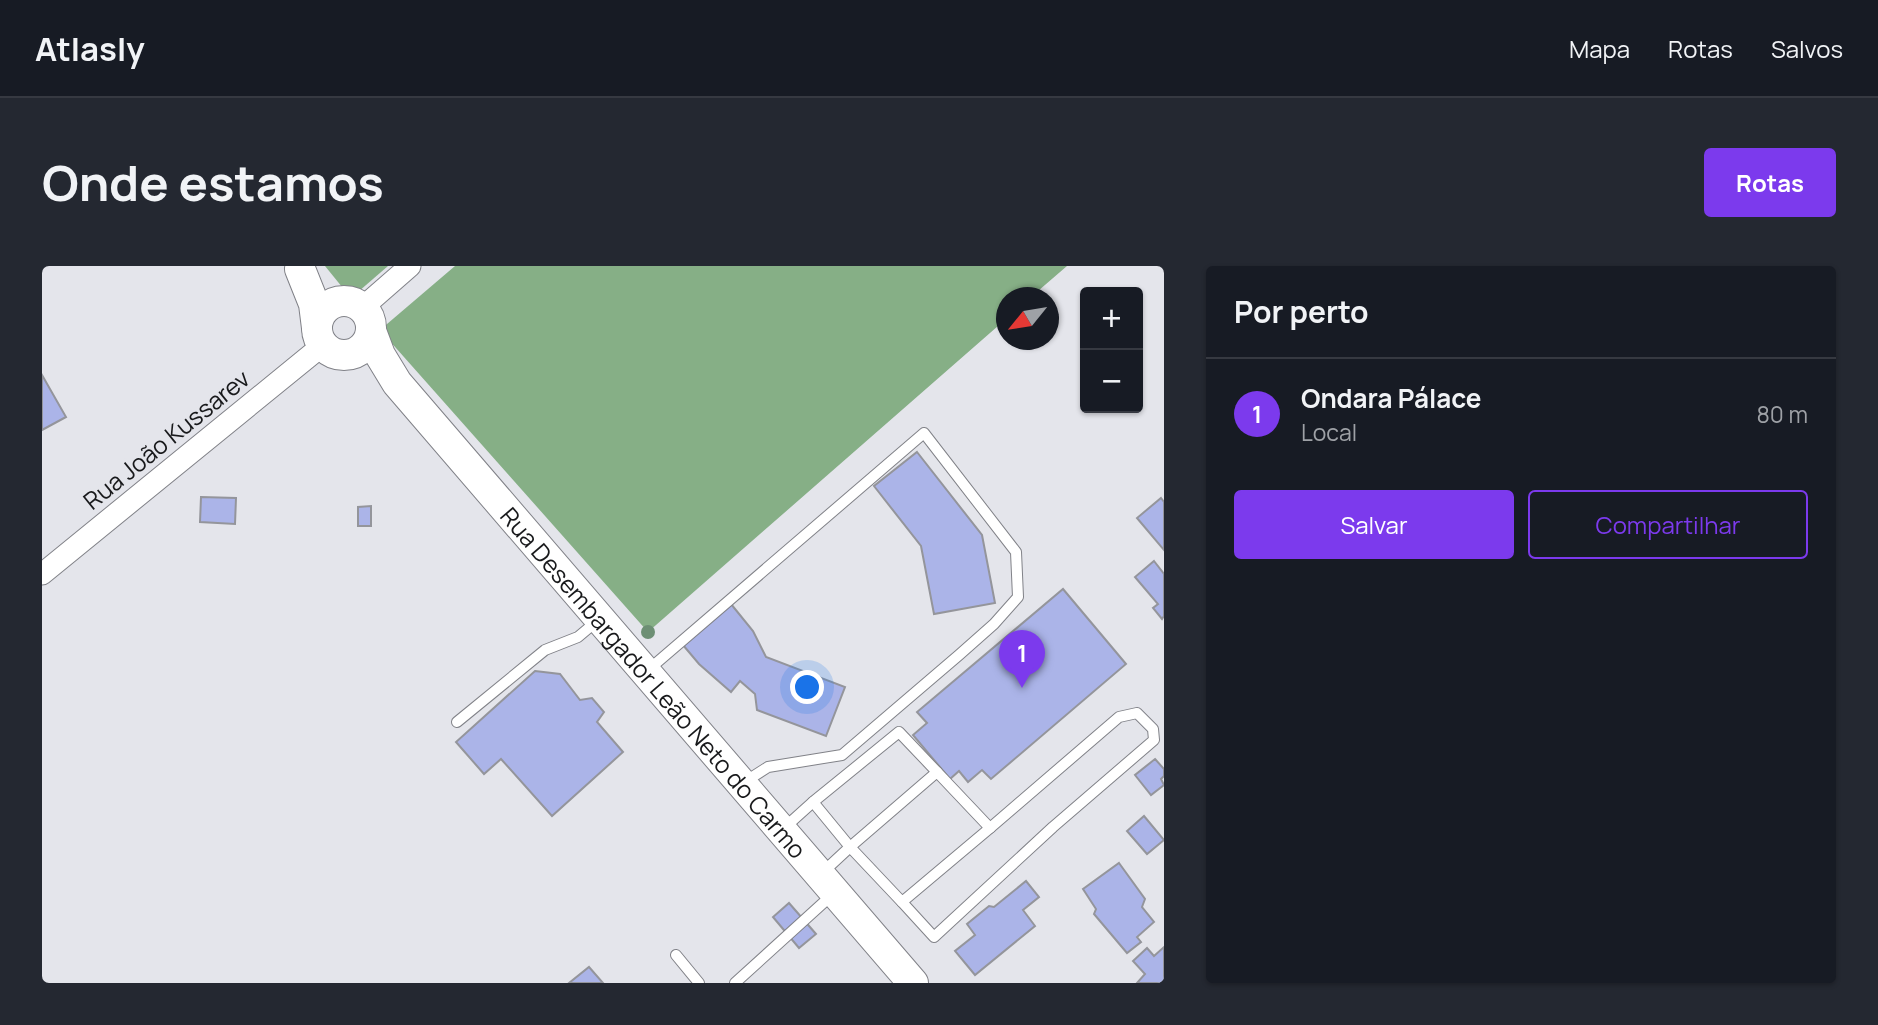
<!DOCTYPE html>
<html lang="pt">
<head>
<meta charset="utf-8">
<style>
	body { margin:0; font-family:Manrope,sans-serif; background:#242831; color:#f1f3f6 }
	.controls { position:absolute; right:21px; top:21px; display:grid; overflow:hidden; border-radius:7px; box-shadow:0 2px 5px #0004 }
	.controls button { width:63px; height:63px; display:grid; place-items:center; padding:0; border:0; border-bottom:2px solid #363941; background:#171b24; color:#f1f3f6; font:35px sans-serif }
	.compass { position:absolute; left:954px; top:21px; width:63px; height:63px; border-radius:50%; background:#171b24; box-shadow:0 2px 5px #0004; rotate:240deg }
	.you { position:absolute; left:766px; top:422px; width:24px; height:24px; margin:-18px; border:5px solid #fff; border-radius:50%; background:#1a73e8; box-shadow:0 0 0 10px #1a73e833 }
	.badge { display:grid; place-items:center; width:46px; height:46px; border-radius:50%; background:#7c3aed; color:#fff; font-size:23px; font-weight:700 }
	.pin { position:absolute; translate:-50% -58px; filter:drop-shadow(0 2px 4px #0008) }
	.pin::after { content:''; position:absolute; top:37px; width:24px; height:21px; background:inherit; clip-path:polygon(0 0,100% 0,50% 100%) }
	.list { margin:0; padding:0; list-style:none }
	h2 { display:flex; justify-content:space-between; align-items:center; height:91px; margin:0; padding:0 28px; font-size:30px }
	h2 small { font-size:23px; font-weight:400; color:#9ea1a6 }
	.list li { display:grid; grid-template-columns:46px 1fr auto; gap:21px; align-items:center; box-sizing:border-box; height:112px; padding:0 28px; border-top:2px solid #363941 }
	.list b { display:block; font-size:26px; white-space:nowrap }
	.list p { margin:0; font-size:23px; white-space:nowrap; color:#9ea1a6 }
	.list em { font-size:23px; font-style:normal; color:#9ea1a6 }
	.actions { display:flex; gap:14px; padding:21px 28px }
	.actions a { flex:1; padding:16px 0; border:2px solid #7c3aed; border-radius:7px; text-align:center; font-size:24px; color:#7c3aed }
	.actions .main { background:#7c3aed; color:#fff }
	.map { position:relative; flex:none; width:1122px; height:717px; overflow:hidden; border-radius:7px }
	header { display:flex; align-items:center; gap:42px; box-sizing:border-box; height:98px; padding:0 35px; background:#171b24; border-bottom:2px solid #363941 }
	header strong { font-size:33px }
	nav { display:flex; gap:38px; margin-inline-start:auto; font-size:24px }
	.intro { display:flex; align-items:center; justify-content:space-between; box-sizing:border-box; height:168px; padding:0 42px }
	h1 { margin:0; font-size:49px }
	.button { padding:18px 32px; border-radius:7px; background:#7c3aed; color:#fff; font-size:24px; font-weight:700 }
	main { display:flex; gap:42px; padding:0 42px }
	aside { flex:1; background:#171b24; border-radius:7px; box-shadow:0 2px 5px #0004 }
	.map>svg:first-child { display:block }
	.forest { fill:#86af86 }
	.building { fill:#abb4e8; stroke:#94959b; stroke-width:2 }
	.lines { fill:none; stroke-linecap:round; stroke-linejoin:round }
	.lane-casing { stroke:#818288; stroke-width:12 }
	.street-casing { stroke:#818288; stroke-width:23 }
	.secondary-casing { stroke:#818288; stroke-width:32 }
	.lane { stroke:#fff; stroke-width:10 }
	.street { stroke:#fff; stroke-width:21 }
	.secondary { stroke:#fff; stroke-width:30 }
	.tree { fill:#6d8f74 }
	.labels { text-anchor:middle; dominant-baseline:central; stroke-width:6; stroke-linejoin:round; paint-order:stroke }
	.street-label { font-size:24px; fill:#18191b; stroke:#e4e5eb }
</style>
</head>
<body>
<header>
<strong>Atlasly</strong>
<nav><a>Mapa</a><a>Rotas</a><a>Salvos</a></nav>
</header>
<div class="intro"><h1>Onde estamos</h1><a class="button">Rotas</a></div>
<main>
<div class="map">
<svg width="1122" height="717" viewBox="0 0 1122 717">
	<rect width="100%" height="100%" fill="#e4e5eb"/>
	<g class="forest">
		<path d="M283,0H346L309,32Z"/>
		<path d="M413,0H1025L989,31L964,32V53L606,366L338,64Z"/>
	</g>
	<g class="building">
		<path d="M0,109L24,151L0,164Z"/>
		<path d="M875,186L940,269L953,337L892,348L879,280L832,220Z"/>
		<path d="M159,231L194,232L193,258L158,256Z"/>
		<path d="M1119,232L1122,236V284L1095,252Z"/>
		<path d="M329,240V260H316V241Z"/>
		<path d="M1112,295L1122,308V350L1120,353L1111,342L1116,338L1093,311Z"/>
		<path d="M1021,323L1084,398L949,513L940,504L926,516L917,505L908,513L871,469L885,457L875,446Z"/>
		<path d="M689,338L711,365L724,391L803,421L784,470L715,444L713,428L698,415L689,426L657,398L641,379Z"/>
		<path d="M493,405L518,408L538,434L550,432L562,446L555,456L581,486L510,550L459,493L442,508L414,476Z"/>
		<path d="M1113,493L1122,503V510L1119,513L1122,519L1109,529L1093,509Z"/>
		<path d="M1102,550L1122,574L1105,588L1085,565Z"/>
		<path d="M1077,597L1103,633L1100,641L1112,656L1095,671L1099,676L1085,687L1052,648L1054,643L1041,623Z"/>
		<path d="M984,615L997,631L981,644L993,660L933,709L913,685L933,669L925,658L947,640L952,641Z"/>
		<path d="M747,637L774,668L757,682L731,651Z"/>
		<path d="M1122,681V717H1095L1103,708L1091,695L1105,682L1112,690Z"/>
		<path d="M547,701L561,717H527Z"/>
	</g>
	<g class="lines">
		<g class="lane-casing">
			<g id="lane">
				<path d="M605,405L882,167L974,286L976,331L952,358L917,389L800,489L726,501L701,517"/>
				<path d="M415,456L503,384L536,371L555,355"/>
				<path d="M895,506L948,562L860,636L808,581Z"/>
				<path d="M741,563L771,536"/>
				<path d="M780,607L808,581L771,536L857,466L895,506"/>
				<path d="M860,636L892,671L1011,561L1112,474L1111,463L1095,447L1077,451L948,562"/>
				<path d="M634,689L657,717"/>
				<path d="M693,717L791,628"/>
			</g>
		</g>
		<g class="street-casing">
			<g id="street">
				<path d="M320,42L368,0"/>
				<path d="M0,308L281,79"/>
			</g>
		</g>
		<g class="secondary-casing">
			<g id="secondary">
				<path d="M258,3L272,38L275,62"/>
				<circle cx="302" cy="62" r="27"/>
				<path id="s1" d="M329,65L338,89L355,117L871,717"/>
			</g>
		</g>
		<use href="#lane" class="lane"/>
		<use href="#street" class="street"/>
		<use href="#secondary" class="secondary"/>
	</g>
	<circle class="tree" cx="606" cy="366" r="7"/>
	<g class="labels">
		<g class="street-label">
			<text transform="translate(124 173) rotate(-39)">Rua João Kussarev</text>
			<text stroke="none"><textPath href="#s1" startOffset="453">Rua Desembargador Leão Neto do Carmo</textPath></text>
		</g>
	</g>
</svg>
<div class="controls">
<button>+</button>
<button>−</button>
</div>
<svg class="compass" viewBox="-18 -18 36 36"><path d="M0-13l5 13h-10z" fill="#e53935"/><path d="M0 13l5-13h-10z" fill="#9ea1a6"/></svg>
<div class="you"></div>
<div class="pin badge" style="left:980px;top:422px">1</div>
</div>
<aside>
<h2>Por perto<small></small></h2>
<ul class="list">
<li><span class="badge">1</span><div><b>Ondara Pálace</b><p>Local</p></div><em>80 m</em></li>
</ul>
<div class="actions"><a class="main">Salvar</a><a>Compartilhar</a></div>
</aside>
</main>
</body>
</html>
